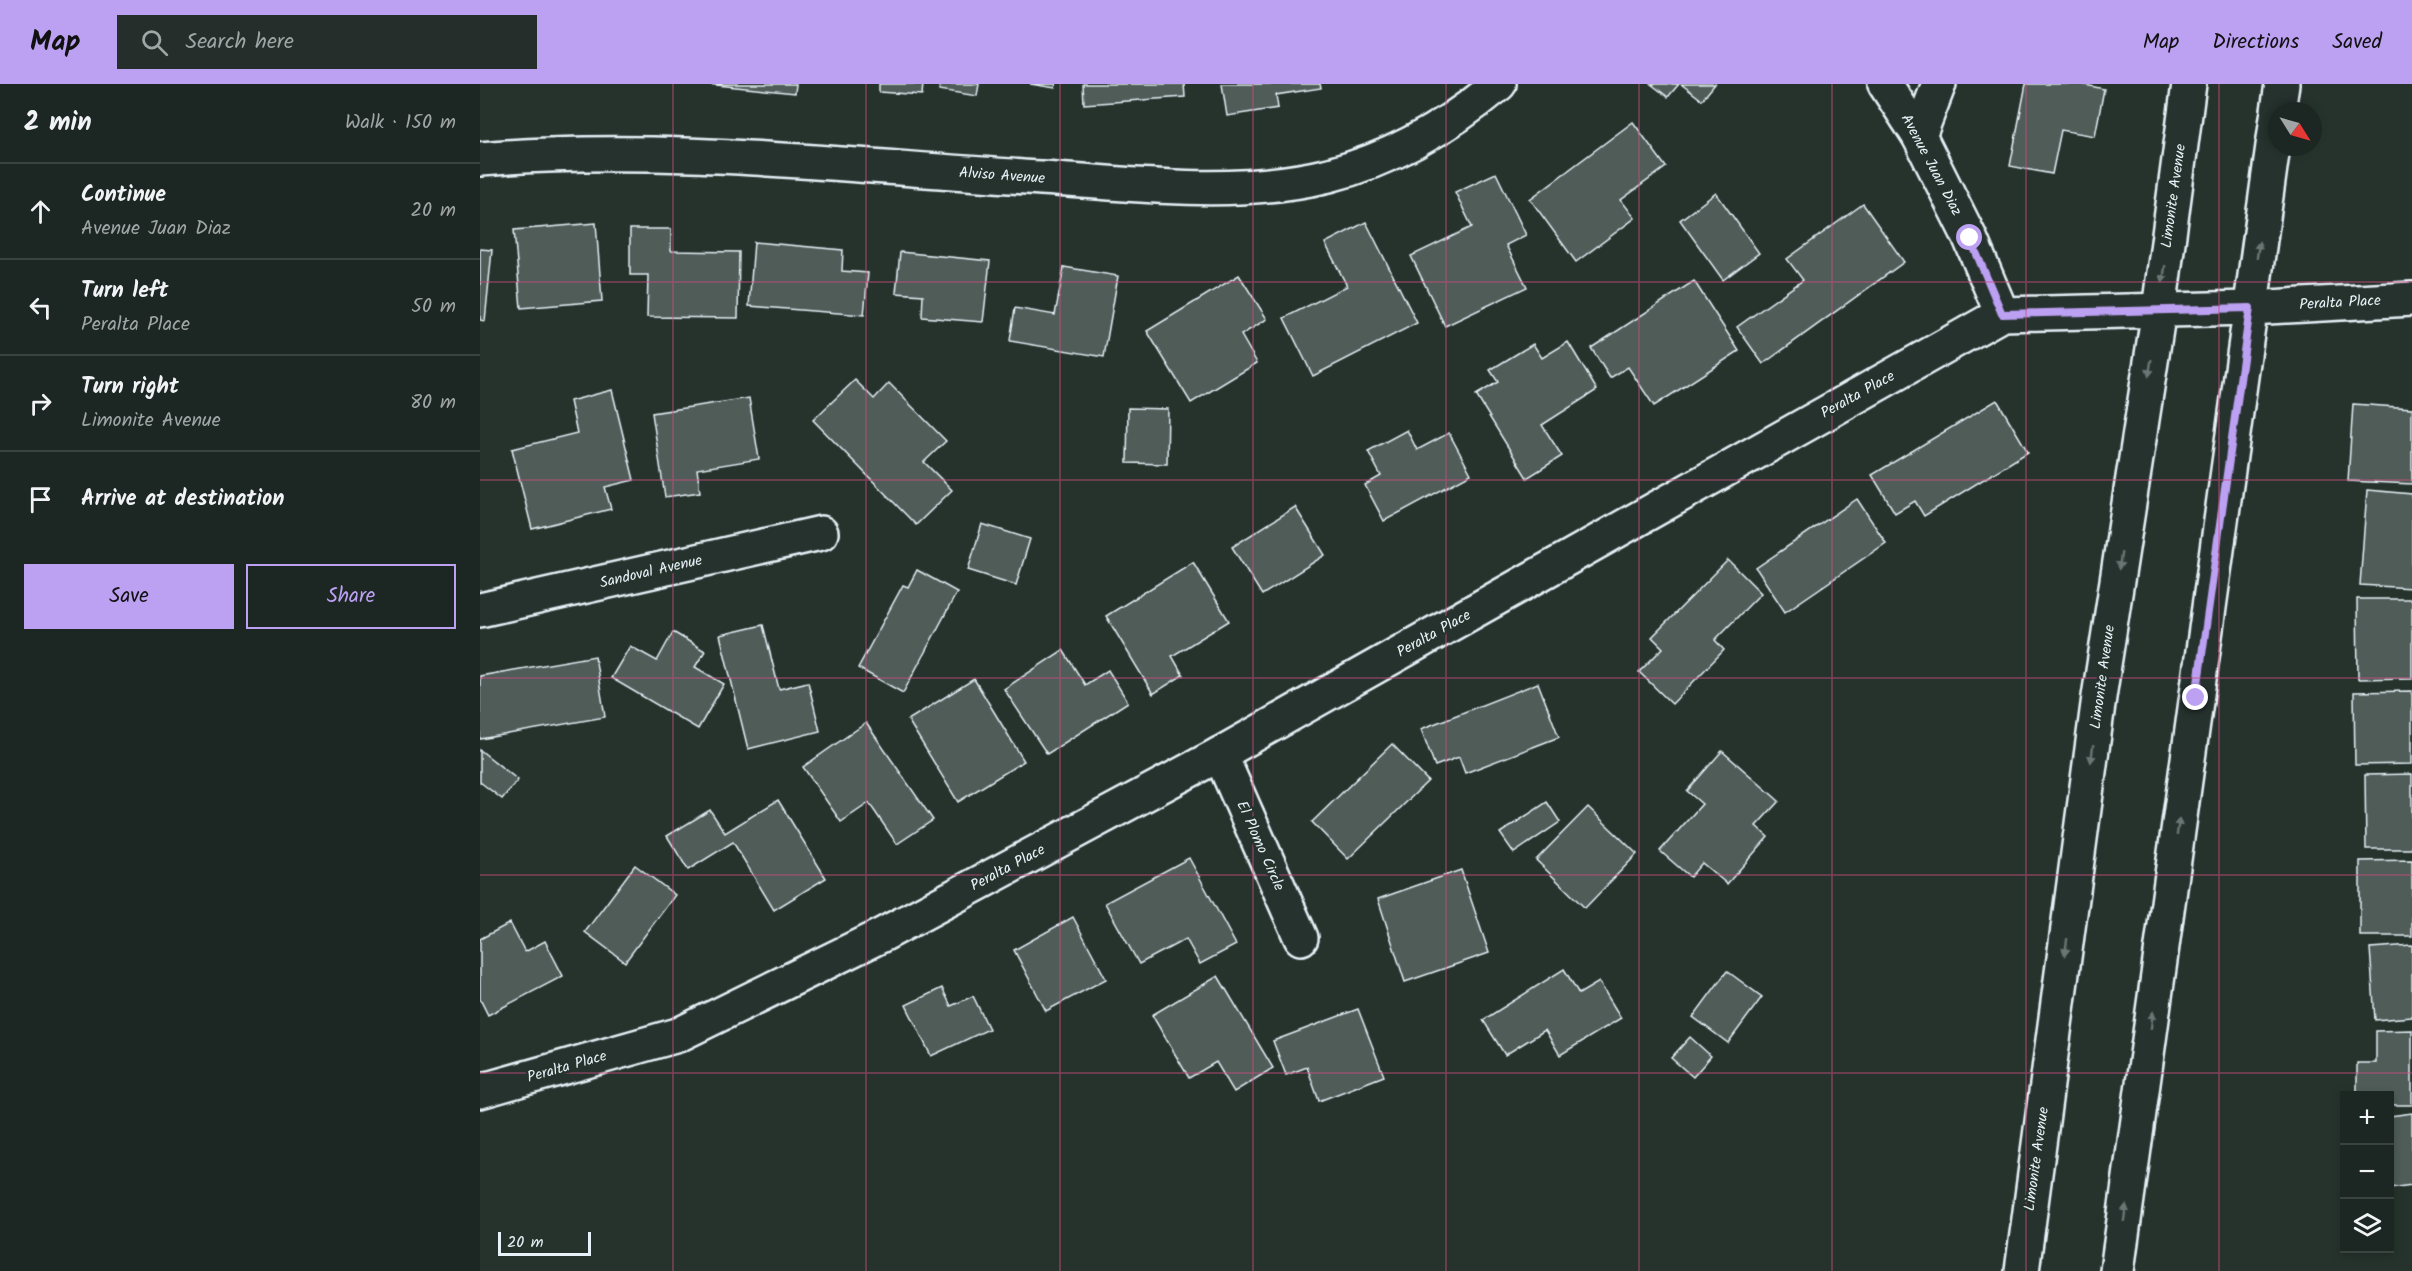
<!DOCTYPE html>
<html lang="en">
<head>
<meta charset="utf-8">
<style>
	body { margin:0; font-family:Kalam,sans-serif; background:#252e2a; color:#f1f3f6 }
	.controls { position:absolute; right:18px; bottom:18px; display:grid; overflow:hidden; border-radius:0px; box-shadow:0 3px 9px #0003 }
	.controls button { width:54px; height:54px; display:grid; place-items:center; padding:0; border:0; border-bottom:2px solid #3a4340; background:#1c2622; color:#f1f3f6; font:30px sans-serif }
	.compass { position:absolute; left:1788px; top:18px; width:54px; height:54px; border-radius:50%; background:#1c2622; box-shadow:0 3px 9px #0003; rotate:127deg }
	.scale { position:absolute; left:18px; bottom:15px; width:93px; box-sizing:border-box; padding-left:6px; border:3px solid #e8f1f8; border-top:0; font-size:16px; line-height:21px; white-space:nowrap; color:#e8f1f8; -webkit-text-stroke:4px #26332d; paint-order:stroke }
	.stop { position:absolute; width:18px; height:18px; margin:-14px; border:4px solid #bca0f2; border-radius:50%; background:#fff }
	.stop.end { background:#bca0f2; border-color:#fff; box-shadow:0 2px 6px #0008 }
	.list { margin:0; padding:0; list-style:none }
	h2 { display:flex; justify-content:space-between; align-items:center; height:78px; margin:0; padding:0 24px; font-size:26px }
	h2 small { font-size:20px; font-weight:400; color:#a0a5a5 }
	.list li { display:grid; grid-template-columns:39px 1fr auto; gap:18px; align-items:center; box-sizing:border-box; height:96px; padding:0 24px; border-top:2px solid #3a4340 }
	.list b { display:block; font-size:22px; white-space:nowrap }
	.list p { margin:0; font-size:20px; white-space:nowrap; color:#a0a5a5 }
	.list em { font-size:20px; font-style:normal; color:#a0a5a5 }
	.actions { display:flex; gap:12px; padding:18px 24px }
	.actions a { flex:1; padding:14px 0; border:2px solid #bca0f2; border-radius:0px; text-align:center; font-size:21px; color:#bca0f2 }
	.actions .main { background:#bca0f2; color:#111 }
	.icon { flex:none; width:33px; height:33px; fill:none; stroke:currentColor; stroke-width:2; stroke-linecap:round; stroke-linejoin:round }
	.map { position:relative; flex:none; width:1932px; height:1187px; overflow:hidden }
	header { display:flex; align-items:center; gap:36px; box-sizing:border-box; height:84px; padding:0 30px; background:#bca0f2; color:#111 }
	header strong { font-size:28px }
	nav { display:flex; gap:33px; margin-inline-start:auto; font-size:21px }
	.search { width:420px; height:54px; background:#252e2a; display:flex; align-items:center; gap:15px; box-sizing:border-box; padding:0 21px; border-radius:0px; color:#a0a5a5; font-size:22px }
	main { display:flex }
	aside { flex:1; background:#1c2622 }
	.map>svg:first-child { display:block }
	.building { fill:#505c59; stroke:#e8f1f8; stroke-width:1.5 }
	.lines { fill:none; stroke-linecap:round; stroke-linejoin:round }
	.minor-casing { stroke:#e8f1f8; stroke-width:38 }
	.primary-casing { stroke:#e8f1f8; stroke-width:38 }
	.minor { stroke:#26332d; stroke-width:33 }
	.primary { stroke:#26332d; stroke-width:33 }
	.oneway { fill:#6a7674 }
	.route { stroke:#bca0f2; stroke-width:8 }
	.grid { fill:none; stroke:#cc4e82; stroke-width:1.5; stroke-opacity:0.55 }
	.labels { text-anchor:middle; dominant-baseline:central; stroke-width:5; stroke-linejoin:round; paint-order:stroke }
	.street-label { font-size:15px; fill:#e8f1f8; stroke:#26332d }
</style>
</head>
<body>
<header>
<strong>Map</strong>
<div class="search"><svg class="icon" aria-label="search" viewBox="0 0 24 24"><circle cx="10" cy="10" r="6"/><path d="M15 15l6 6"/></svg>Search here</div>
<nav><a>Map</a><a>Directions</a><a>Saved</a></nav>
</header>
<main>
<aside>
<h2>2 min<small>Walk · 150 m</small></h2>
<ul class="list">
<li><svg class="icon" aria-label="ahead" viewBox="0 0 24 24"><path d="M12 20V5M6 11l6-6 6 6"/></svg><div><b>Continue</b><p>Avenue Juan Diaz</p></div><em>20 m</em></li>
<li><svg class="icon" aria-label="left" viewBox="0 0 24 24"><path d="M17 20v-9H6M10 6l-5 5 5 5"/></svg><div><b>Turn left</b><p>Peralta Place</p></div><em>50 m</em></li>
<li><svg class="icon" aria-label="right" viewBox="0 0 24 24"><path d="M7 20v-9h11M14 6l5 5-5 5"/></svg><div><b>Turn right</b><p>Limonite Avenue</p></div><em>80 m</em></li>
<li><svg class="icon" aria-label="arrive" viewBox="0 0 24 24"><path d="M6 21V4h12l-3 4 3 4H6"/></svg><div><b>Arrive at destination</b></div></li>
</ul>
<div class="actions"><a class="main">Save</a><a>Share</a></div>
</aside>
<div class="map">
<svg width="1932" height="1187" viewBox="0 0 1932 1187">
	<rect width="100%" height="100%" fill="#26332d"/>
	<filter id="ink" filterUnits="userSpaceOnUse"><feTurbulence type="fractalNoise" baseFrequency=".0167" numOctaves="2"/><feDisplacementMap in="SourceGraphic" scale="12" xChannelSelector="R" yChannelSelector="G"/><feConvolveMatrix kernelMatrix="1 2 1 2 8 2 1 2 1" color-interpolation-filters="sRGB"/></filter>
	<g filter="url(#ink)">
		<g class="building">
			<path d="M226,0H316L315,9Z"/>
			<path d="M399,0H443L442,11L399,8Z"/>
			<path d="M460,0H499L497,12L459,6Z"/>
			<path d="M550,0H576L575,4Z"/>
			<path d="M603,0H704L705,13L604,20Z"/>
			<path d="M742,0H840L841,4L796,11L798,24L747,32Z"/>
			<path d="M1171,0H1199L1188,13Z"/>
			<path d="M1201,0H1235L1222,16Z"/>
			<path d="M1546,0H1601L1624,5L1615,52L1581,46L1572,90L1530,82Z"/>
			<path d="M1153,38L1186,83L1141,116L1155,134L1096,178L1050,115Z"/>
			<path d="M1016,89L1046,151L1026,161L1047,203L965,242L931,172L992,143L975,108Z"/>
			<path d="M1236,109L1279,169L1243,196L1200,136Z"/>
			<path d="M1383,120L1424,178L1283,280L1257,243L1323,196L1307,175Z"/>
			<path d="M886,138L937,239L833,292L804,234L867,202L845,159Z"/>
			<path d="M116,139L122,217L41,224L34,146Z"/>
			<path d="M150,145H191V167L259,168L258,234L167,233L168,191H150Z"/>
			<path d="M274,158L363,166L362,187L388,189L384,231L269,222Z"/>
			<path d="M0,165L12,166L5,237L0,236Z"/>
			<path d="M420,168L510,177L503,238L442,233L443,211L416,209Z"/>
			<path d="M584,183L638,192L624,273L530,257L535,224L575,231Z"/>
			<path d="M759,191L787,235L761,251L777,279L711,319L667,247Z"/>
			<path d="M1214,197L1259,267L1174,322L1148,283L1130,294L1111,264Z"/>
			<path d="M1088,258L1117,306L1062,341L1082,372L1047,394L996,311L1018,298L1010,286L1053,260L1062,274Z"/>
			<path d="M375,296L394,315L409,299L466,357L444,378L472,406L436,441L333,336Z"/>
			<path d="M132,306L154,396L125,403L131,425L52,445L32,365L97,349L90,317Z"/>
			<path d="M269,314L279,375L217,385L220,408L185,413L172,329Z"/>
			<path d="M1517,316L1548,368L1444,432L1435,417L1415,429L1392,391Z"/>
			<path d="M1873,320L1932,324V400L1868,397Z"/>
			<path d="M648,324L688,325L687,380L647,379Z"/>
			<path d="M927,346L937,366L969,349L991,390L904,437L885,401L901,392L888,367Z"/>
			<path d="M1887,406L1932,410V504L1880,501Z"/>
			<path d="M1377,415L1406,459L1305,528L1276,484Z"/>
			<path d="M815,423L845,471L782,511L752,463Z"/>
			<path d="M502,440L550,455L536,501L488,486Z"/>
			<path d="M1248,476L1281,509L1235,556L1244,566L1192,620L1159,588L1183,564L1172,553Z"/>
			<path d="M713,478L749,537L692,572L703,591L673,610L626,532Z"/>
			<path d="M437,486L477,508L423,609L378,584L423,501L428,503Z"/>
			<path d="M1877,515H1932V594L1878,595Z"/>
			<path d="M283,541L299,605L328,598L340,647L268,665L240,551Z"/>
			<path d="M193,548L225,567L215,583L244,600L218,645L131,594L150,562L177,577Z"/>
			<path d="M583,566L605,601L628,586L648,618L567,670L524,605Z"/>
			<path d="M115,572L125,633L0,655V592Z"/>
			<path d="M494,595L544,677L478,718L428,636Z"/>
			<path d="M1058,599L1079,653L985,689L979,673L955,682L941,645Z"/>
			<path d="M1932,607V680L1875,681L1874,608Z"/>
			<path d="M386,639L453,736L417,760L389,719L361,738L323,683Z"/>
			<path d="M912,660L948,697L868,775L832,738Z"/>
			<path d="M0,666L38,696L22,715L0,698Z"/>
			<path d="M1242,667L1299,717L1276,742L1288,753L1247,800L1222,779L1210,793L1180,767L1222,720L1207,707Z"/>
			<path d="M1932,690V765H1886L1885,691Z"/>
			<path d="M298,716L346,794L294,826L253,758L208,786L187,752L230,726L245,749Z"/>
			<path d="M1067,718L1080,738L1034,769L1020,749Z"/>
			<path d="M1108,723L1157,770L1105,824L1056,776Z"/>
			<path d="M709,774L756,861L720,880L706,855L659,880L625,819Z"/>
			<path d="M1932,776V852H1880V777Z"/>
			<path d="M155,781L195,811L145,878L105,848Z"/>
			<path d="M981,786L1009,869L925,898L898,815Z"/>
			<path d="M593,833L626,895L566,927L534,866Z"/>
			<path d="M30,839L45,868L65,857L83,892L8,931L0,915V855Z"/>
			<path d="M1932,861V933L1895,936L1890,864Z"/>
			<path d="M1084,885L1099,910L1119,898L1141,934L1080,971L1065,946L1025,971L1003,936Z"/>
			<path d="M1247,887L1282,913L1248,959L1213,933Z"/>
			<path d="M738,892L793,984L754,1008L736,978L709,994L672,931Z"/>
			<path d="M462,904L471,922L493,912L509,945L451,972L426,921Z"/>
			<path d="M878,925L904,992L839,1017L827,983L806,991L793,957Z"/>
			<path d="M1932,946V1021H1910V1012H1877V979H1896V947Z"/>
			<path d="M1210,953L1231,972L1213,993L1191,974Z"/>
			<path d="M1932,1029V1101L1910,1104V1032Z"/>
		</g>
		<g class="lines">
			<g class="minor-casing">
				<g id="minor">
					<path d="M1405,0L1439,52L1490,154L1522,230"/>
					<path d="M1439,52L1459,0"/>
					<path d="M0,75C188,59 374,83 561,94C656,100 755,114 849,91C912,75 970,41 1019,0"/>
					<path d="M0,526L341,449"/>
					<path d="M740,670L821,854"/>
					<path d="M0,1007L198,951L404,850L740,670L1522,230L1770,224L1932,215"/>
				</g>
			</g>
			<g class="primary-casing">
				<g id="primary">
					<path d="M1798,27L1802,0"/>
					<path d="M1542,1187L1619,613L1679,226L1709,0"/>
					<path d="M1637,1187L1797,33"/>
				</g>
			</g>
			<use href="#minor" class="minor"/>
			<use href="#primary" class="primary"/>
		</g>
		<defs><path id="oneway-solid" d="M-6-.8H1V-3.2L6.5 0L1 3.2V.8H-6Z" transform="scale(1.5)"/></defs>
		<g class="oneway">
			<use href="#oneway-solid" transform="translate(1778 166) rotate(-82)"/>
			<use href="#oneway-solid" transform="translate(1684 190) rotate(98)"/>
			<use href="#oneway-solid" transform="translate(1670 284) rotate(99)"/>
			<use href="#oneway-solid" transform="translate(1640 477) rotate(99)"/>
			<use href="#oneway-solid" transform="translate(1612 670) rotate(98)"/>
			<use href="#oneway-solid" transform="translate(1698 743) rotate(-82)"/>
			<use href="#oneway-solid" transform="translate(1586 863) rotate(98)"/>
			<use href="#oneway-solid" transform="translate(1672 936) rotate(-82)"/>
			<use href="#oneway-solid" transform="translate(1645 1129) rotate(-82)"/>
		</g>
	</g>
	<g class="lines" filter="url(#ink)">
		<path class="route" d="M1490,154L1522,230L1770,224L1716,614"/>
	</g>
	<path class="grid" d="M193,0V1187M386,0V1187M580,0V1187M773,0V1187M966,0V1187M1159,0V1187M1352,0V1187M1546,0V1187M1739,0V1187M0,198H1932M0,396H1932M0,594H1932M0,791H1932M0,989H1932"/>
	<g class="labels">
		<g class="street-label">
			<text transform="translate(1451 81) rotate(62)">Avenue Juan Diaz</text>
			<text transform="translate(522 92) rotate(4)">Alviso Avenue</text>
			<text transform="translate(1694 112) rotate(-82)">Limonite Avenue</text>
			<text transform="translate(1860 219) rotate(-3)">Peralta Place</text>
			<text transform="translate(1378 311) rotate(-29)">Peralta Place</text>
			<text transform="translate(171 488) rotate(-13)">Sandoval Avenue</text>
			<text transform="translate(954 550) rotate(-29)">Peralta Place</text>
			<text transform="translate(1623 593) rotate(-82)">Limonite Avenue</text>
			<text transform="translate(780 762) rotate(66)">El Plomo Circle</text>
			<text transform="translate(528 784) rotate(-28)">Peralta Place</text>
			<text transform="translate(87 983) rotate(-16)">Peralta Place</text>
			<text transform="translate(1557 1075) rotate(-82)">Limonite Avenue</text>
		</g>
	</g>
</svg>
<div class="controls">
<button>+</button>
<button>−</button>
<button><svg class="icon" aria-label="layers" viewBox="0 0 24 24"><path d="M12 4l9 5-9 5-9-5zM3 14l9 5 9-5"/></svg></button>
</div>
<svg class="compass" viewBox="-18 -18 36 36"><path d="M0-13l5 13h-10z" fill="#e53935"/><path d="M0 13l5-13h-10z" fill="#a0a5a5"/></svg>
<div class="scale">20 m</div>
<div class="stop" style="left:1490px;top:154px"></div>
<div class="stop end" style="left:1716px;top:614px"></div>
</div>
</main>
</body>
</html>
